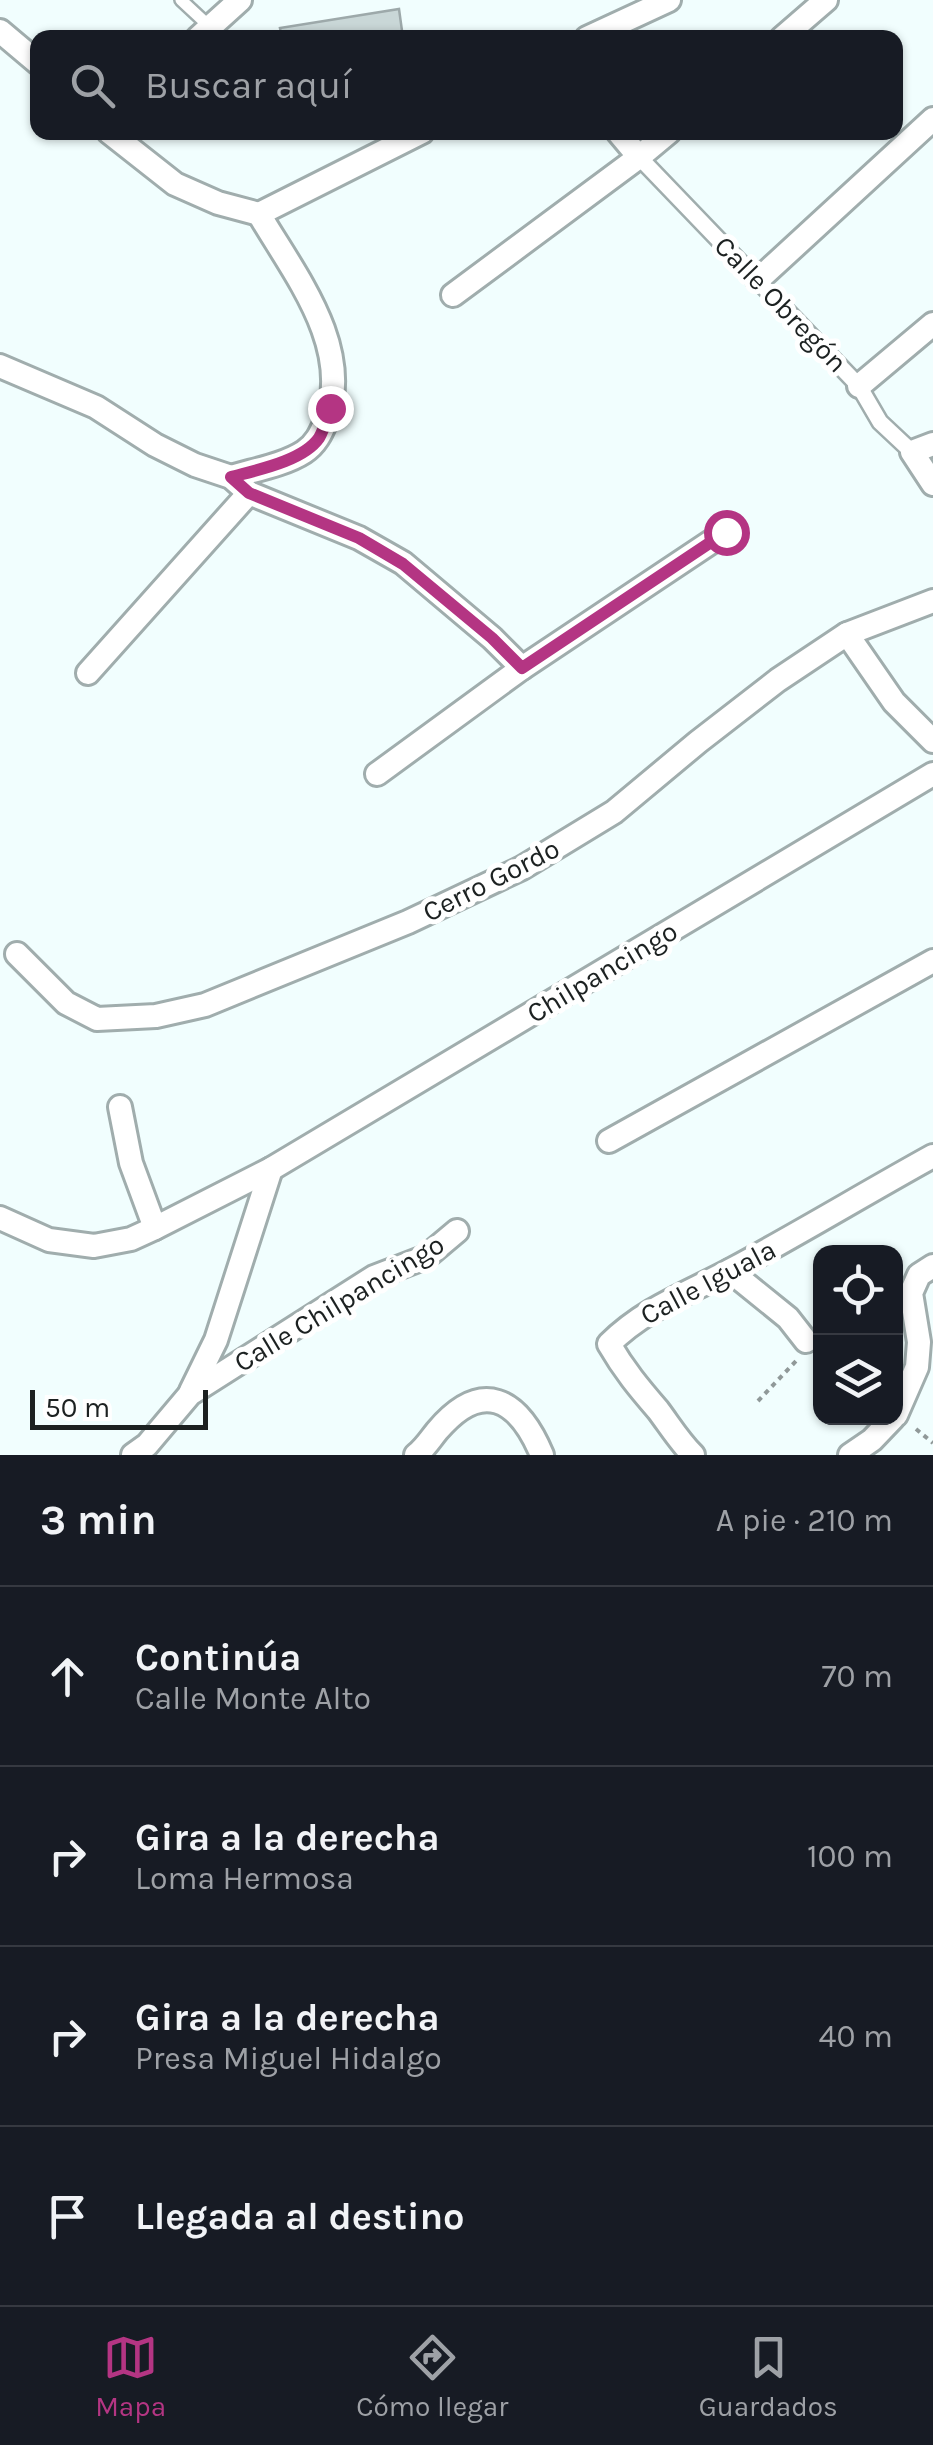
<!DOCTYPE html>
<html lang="es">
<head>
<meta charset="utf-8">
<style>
	body { margin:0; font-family:Karla,sans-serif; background:#242831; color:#f1f3f6 }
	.controls { position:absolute; right:30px; bottom:30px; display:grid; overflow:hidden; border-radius:20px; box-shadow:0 2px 8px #0004 }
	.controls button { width:90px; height:90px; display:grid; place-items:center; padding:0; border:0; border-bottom:2px solid #363941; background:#171b24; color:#f1f3f6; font:50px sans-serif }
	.scale { position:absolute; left:30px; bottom:25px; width:178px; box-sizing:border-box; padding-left:10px; border:5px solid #1c2121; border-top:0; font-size:28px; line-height:35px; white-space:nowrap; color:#1c2121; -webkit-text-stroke:8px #fff; paint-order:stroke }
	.stop { position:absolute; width:30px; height:30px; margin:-22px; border:8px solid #b43583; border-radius:50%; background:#fff }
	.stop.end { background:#b43583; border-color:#fff; box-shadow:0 2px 10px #0008 }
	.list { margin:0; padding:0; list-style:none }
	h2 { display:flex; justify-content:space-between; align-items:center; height:130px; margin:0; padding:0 40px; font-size:42px }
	h2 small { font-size:32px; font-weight:400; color:#9ea1a6 }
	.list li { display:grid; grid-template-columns:65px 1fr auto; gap:30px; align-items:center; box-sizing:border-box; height:180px; padding:0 40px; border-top:2px solid #363941 }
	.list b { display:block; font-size:38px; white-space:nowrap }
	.list p { margin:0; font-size:32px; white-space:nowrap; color:#9ea1a6 }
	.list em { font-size:32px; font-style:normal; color:#9ea1a6 }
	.icon { flex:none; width:55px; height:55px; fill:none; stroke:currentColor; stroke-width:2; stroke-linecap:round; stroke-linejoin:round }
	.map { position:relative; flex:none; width:933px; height:1455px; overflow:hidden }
	.search { position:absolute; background:#171b24; box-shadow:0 2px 8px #0004; left:30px; right:30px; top:30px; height:110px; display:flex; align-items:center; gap:25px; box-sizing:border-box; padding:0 35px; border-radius:20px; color:#9ea1a6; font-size:38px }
	.sheet { height:850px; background:#171b24 }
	nav { display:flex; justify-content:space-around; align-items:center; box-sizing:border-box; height:140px; border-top:2px solid #363941; background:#171b24; font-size:28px; color:#9ea1a6 }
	nav a { display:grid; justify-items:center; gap:5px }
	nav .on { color:#b43583 }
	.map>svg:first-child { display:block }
	.building { fill:#c9d7d7; stroke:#9da9aa; stroke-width:2.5 }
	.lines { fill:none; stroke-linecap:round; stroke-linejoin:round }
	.service-casing { stroke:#a0adad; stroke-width:16 }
	.pedestrian-casing { stroke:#a0adad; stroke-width:20 }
	.minor-casing { stroke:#a0adad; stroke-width:28 }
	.path { stroke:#909999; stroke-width:4; stroke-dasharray:5 5; stroke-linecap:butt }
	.service { stroke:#fff; stroke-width:11 }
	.pedestrian { stroke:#fff; stroke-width:15 }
	.minor { stroke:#fff; stroke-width:22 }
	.route { stroke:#b43583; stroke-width:12 }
	.labels { text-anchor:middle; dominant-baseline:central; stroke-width:10; stroke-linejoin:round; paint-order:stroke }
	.street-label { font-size:28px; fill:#1c2121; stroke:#fff }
</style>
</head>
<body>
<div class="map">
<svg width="933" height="1455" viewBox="0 0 933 1455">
	<rect width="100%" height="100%" fill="#f1fefe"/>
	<path class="building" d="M399,9L403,38H282L280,28Z"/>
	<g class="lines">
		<g class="service-casing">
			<path id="service" d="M181,0L209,26"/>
		</g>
		<g class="pedestrian-casing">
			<path id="pedestrian" d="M639,157L859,386L880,422L912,452"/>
		</g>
		<g class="minor-casing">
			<g id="minor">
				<path d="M0,31L38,63"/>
				<path d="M198,38L240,0"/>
				<path d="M587,38L669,0"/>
				<path d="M782,38L826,0"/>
				<path d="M109,132L175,184L218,203L259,214"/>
				<path d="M618,132L639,157"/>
				<path d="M259,214L422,132"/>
				<path d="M758,280L933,119"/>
				<path d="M453,295L639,157L669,132"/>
				<path d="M0,366L96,407L155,445L195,465L231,477L249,493L359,538L403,563L492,638L522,668"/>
				<path d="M859,386L933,324"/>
				<path d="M933,444L912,452L933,484"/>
				<path d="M231,477C254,470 284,465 304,452C316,444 321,433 326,421C354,347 294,274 259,214"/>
				<path d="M847,634L894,702L933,741"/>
				<path d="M88,673L249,493"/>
				<path d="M377,774L522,668L726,532"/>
				<path d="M17,954L66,1003L97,1019L156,1016L205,1005L408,922L522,868L614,812L698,742L778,680L847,634L933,601"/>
				<path d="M120,1107L131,1163L155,1228"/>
				<path d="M609,1141L933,961"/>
				<path d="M0,1218L49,1240L94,1246L131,1239L155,1228L271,1169L933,774"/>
				<path d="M730,1271L788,1318L806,1341"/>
				<path d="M191,1391L216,1340L271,1169"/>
				<path d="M896,1415L917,1367L919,1342L911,1293L919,1275L933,1266"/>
				<path d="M133,1455L147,1445L190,1394L374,1277L426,1257L457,1231"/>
				<path d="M416,1455C425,1448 429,1441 437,1431C482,1378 518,1398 542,1455"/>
				<path d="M693,1455C679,1441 670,1426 658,1410C639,1388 624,1370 609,1344C645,1308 689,1293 733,1269C800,1233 866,1193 933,1156"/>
				<path d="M850,1455L872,1440L893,1418"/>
			</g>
		</g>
		<g class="path">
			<path d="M758,1401L796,1361"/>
			<path d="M916,1429L933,1443"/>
		</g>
		<use href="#service" class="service"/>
		<use href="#pedestrian" class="pedestrian"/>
		<use href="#minor" class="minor"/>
	</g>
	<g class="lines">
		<path class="route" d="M330,408C327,417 324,430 319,438C303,461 257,470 231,477L249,493L359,538L403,564L492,638L522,668L726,532"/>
	</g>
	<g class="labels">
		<g class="street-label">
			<text transform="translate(781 304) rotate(46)">Calle Obregón</text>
			<text transform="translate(491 880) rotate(-27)">Cerro Gordo</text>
			<text transform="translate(602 972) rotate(-31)">Chilpancingo</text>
			<text transform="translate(708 1282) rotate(-28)">Calle Iguala</text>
			<text transform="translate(339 1303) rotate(-31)">Calle Chilpancingo</text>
		</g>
	</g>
</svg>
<div class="controls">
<button><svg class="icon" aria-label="locate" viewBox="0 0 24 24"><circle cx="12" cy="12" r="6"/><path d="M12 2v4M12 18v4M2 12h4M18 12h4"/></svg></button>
<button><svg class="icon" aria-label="layers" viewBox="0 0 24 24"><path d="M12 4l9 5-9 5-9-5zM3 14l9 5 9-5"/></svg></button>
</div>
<div class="scale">50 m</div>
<div class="stop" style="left:726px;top:532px"></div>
<div class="stop end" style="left:330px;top:408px"></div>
<div class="search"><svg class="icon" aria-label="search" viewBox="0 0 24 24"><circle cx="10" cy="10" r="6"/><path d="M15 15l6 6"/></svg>Buscar aquí</div>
</div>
<section class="sheet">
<h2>3 min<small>A pie · 210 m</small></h2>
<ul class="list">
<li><svg class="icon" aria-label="ahead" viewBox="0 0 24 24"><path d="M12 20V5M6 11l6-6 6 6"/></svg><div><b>Continúa</b><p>Calle Monte Alto</p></div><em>70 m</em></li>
<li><svg class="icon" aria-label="right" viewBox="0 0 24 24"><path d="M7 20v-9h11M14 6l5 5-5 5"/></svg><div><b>Gira a la derecha</b><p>Loma Hermosa</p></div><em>100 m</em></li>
<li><svg class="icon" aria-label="right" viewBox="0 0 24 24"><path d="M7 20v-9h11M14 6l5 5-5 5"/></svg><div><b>Gira a la derecha</b><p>Presa Miguel Hidalgo</p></div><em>40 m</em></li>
<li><svg class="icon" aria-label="arrive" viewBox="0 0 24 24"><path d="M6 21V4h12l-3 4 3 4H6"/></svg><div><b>Llegada al destino</b></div></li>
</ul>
</section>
<nav>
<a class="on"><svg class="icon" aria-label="map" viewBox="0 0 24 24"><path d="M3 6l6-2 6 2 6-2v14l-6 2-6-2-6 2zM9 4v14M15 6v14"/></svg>Mapa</a>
<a><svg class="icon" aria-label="directions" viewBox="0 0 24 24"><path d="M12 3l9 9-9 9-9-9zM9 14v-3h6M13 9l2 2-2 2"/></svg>Cómo llegar</a>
<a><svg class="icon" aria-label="saved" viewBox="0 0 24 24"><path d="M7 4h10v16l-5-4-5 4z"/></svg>Guardados</a>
</nav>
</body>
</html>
